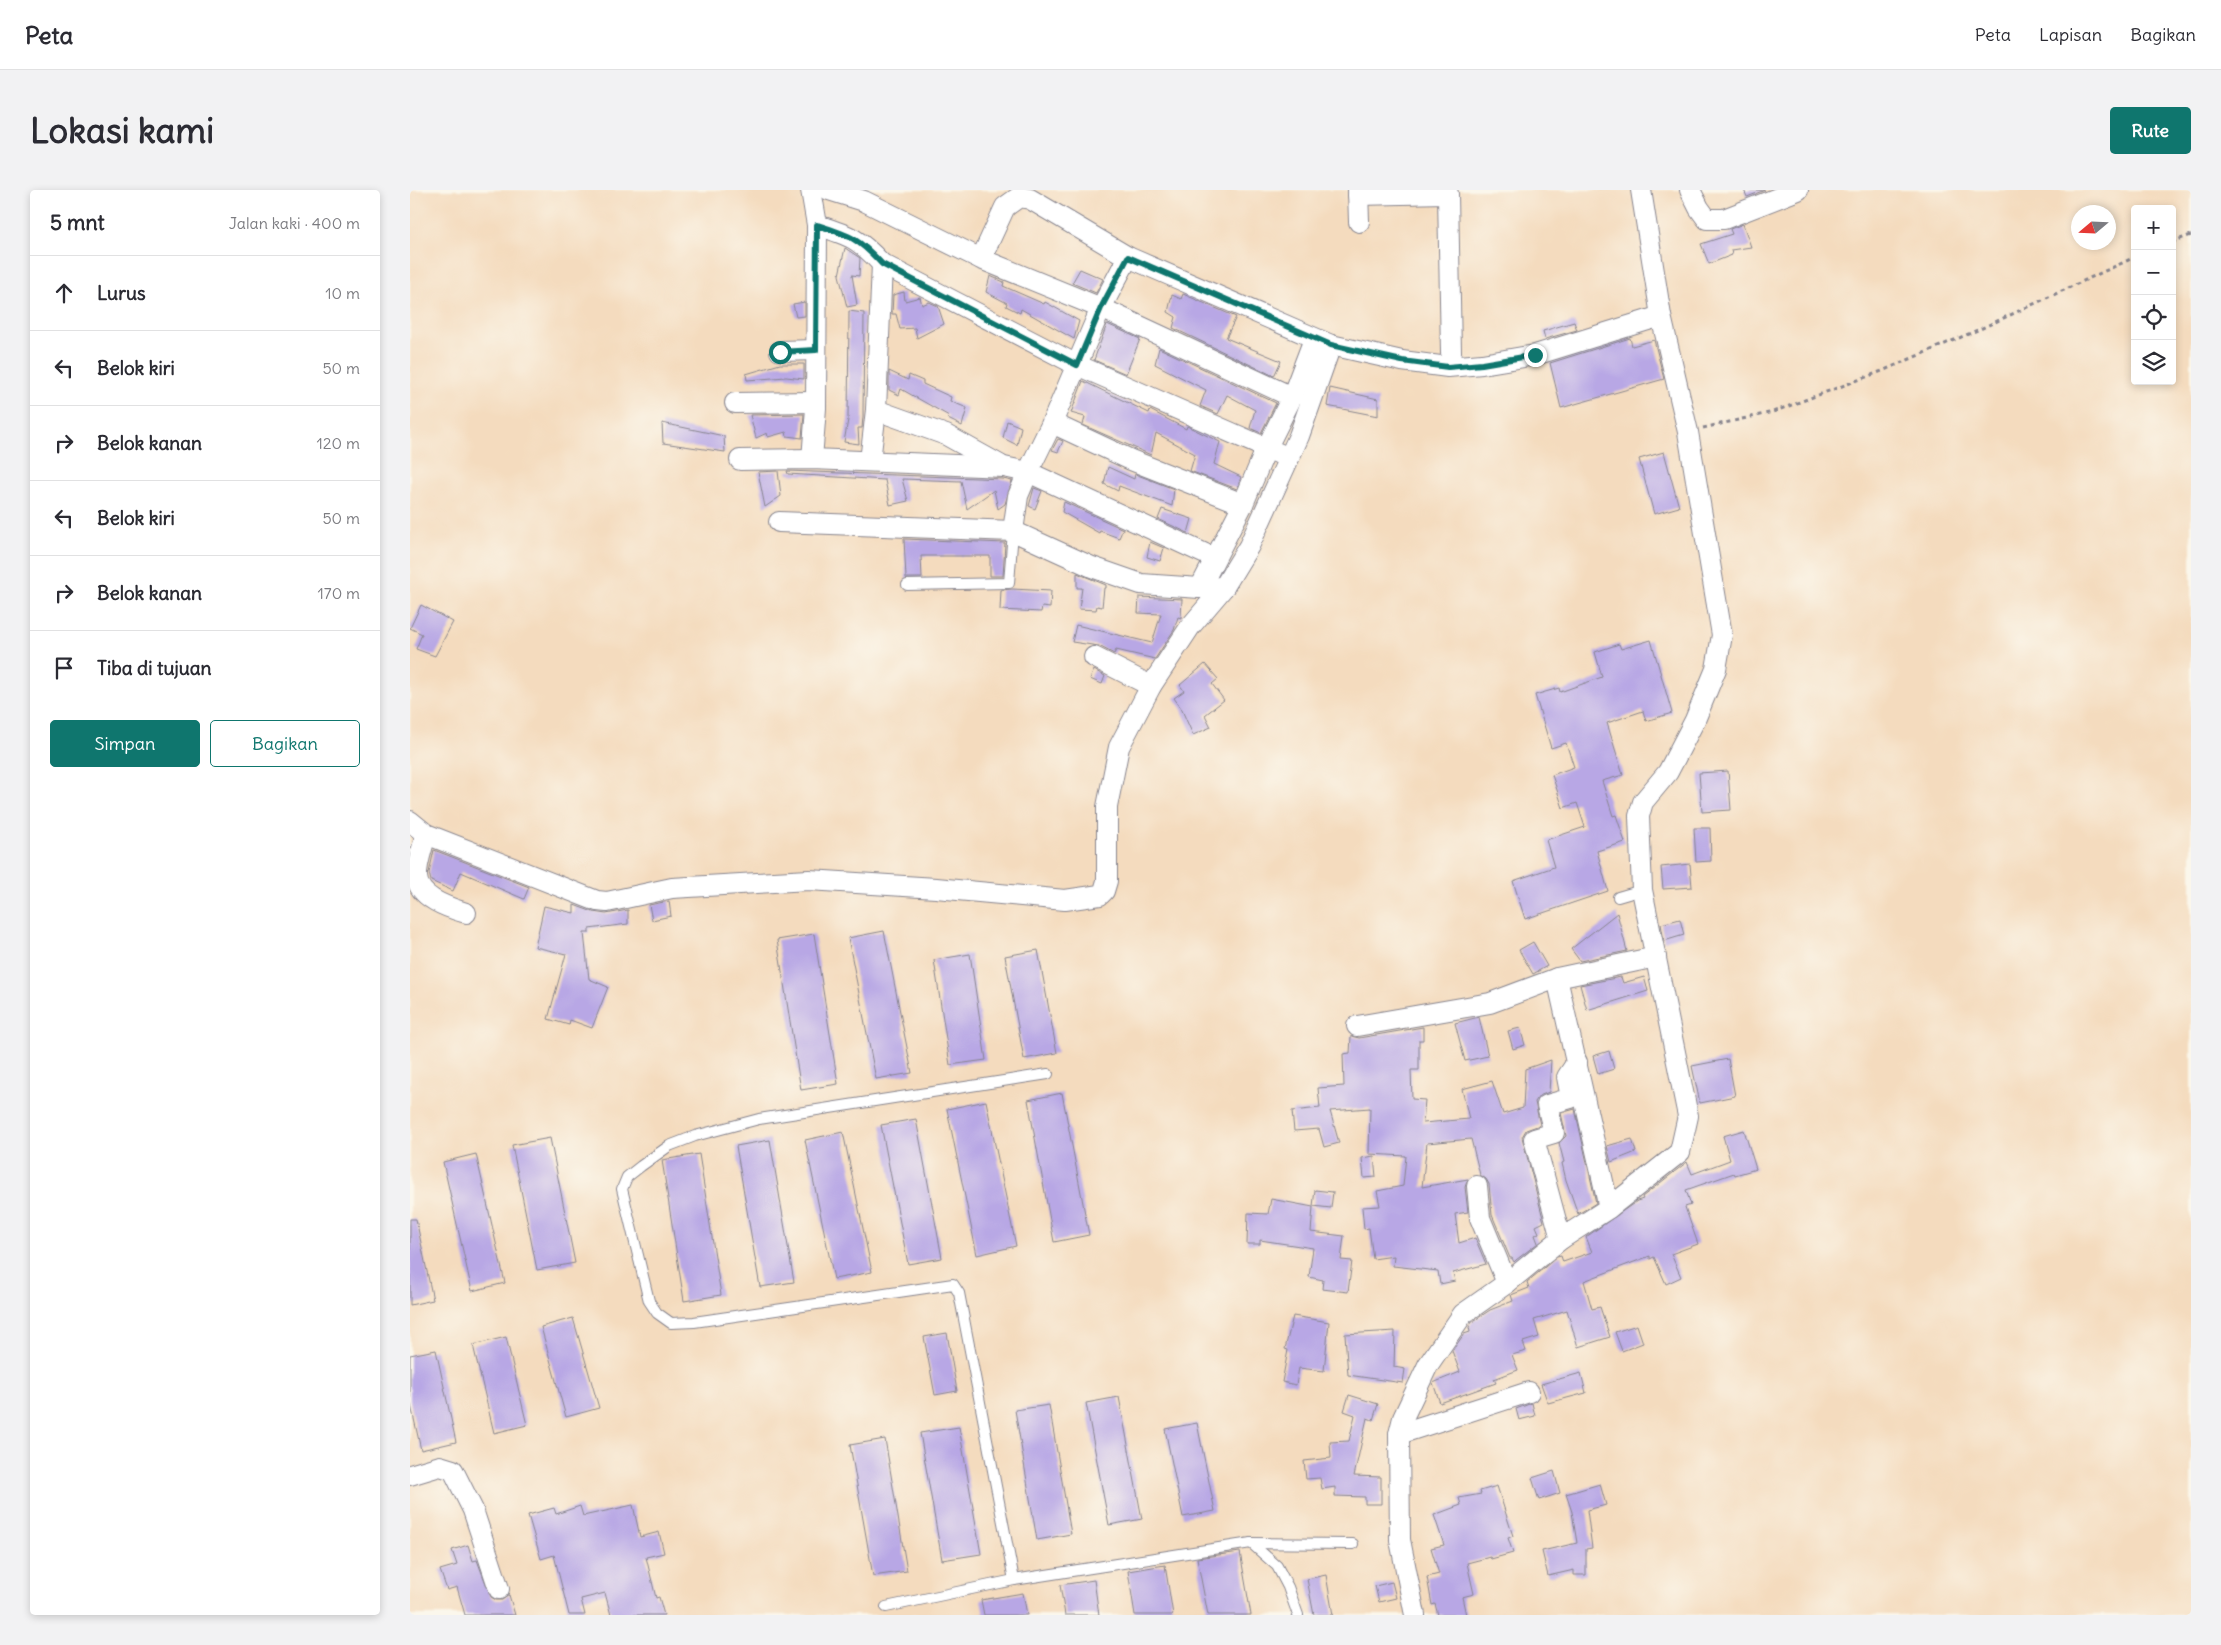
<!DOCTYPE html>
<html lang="id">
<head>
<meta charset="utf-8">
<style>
	body { margin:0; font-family:Delius,sans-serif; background:#f2f2f3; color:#2b2b33 }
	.controls { position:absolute; right:15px; top:15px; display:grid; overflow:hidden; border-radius:5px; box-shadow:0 2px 8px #0003 }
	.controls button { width:45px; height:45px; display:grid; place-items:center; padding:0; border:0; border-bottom:1px solid #e1e1e2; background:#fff; color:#2b2b33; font:25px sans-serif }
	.compass { position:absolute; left:1661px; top:15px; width:45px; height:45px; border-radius:50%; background:#fff; box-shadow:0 2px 8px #0003; rotate:251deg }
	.stop { position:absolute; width:15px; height:15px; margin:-11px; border:4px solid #0f766e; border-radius:50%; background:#fff }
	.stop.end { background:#0f766e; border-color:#fff; box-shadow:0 1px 5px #0008 }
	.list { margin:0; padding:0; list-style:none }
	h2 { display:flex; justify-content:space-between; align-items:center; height:65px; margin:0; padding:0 20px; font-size:21px }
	h2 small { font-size:16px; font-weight:400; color:#7c7c81 }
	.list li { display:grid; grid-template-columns:32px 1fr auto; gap:15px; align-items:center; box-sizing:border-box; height:75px; padding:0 20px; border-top:1px solid #e1e1e2 }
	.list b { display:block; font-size:19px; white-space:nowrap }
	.list em { font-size:16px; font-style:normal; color:#7c7c81 }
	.actions { display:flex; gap:10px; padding:15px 20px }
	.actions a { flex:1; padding:11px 0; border:1px solid #0f766e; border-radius:5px; text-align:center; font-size:18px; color:#0f766e }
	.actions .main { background:#0f766e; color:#fff }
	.icon { flex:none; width:28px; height:28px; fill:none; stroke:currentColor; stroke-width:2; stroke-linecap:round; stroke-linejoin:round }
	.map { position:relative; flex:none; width:1781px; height:1425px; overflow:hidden; border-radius:5px }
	header { display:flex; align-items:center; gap:30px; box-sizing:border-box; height:70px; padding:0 25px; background:#fff; border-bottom:1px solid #e1e1e2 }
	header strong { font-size:24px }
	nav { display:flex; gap:28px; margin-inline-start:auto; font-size:18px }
	.intro { display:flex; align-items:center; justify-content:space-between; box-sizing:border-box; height:120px; padding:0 30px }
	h1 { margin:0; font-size:35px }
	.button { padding:12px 22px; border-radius:5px; background:#0f766e; color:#fff; font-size:18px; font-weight:700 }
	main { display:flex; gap:30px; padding:0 30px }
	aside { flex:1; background:#fff; border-radius:5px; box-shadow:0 2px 8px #0003 }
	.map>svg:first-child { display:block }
	.building { fill:#b8a7e5 }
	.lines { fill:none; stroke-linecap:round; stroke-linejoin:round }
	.service-casing { stroke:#88858e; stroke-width:12 }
	.minor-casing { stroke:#88858e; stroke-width:22 }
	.path { stroke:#88858e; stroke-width:3; stroke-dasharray:4 4; stroke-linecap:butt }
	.service { stroke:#fff; stroke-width:10 }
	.minor { stroke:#fff; stroke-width:20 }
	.route { stroke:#0f766e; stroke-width:6 }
</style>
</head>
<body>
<header>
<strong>Peta</strong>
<nav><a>Peta</a><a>Lapisan</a><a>Bagikan</a></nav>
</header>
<div class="intro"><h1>Lokasi kami</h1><a class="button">Rute</a></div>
<main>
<aside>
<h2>5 mnt<small>Jalan kaki · 400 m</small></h2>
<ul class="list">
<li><svg class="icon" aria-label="ahead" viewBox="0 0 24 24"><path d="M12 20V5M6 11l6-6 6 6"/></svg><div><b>Lurus</b></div><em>10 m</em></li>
<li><svg class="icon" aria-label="left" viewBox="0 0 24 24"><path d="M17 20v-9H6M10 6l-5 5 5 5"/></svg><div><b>Belok kiri</b></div><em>50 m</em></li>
<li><svg class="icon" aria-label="right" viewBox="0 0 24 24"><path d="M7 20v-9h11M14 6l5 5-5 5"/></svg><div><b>Belok kanan</b></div><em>120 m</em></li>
<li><svg class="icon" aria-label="left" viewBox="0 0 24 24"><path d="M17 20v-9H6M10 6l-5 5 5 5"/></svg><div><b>Belok kiri</b></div><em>50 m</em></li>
<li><svg class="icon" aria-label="right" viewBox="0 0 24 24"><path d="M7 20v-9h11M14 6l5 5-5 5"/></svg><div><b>Belok kanan</b></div><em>170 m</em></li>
<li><svg class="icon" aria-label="arrive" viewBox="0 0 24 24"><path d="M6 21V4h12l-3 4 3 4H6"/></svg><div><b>Tiba di tujuan</b></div></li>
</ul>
<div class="actions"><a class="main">Simpan</a><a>Bagikan</a></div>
</aside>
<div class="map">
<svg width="1781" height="1425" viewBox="0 0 1781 1425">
	<rect width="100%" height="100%" fill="#fbf7ec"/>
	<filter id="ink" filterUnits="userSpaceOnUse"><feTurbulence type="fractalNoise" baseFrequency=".02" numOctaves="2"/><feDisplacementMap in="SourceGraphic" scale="10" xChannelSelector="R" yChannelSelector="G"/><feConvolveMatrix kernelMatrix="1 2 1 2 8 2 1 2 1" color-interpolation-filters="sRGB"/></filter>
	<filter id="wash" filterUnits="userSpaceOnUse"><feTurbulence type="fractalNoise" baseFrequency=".0096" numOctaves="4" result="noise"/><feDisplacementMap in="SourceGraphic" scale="20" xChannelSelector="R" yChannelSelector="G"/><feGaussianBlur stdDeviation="1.12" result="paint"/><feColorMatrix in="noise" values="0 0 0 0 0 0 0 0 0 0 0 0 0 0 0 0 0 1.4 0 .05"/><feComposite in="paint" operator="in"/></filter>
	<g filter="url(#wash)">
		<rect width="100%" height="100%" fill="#f4dbbe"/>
		<g id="blocks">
			<g class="building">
				<path d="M1334,0H1355L1337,7Z"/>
				<path d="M1333,34L1341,57L1321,60L1322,65L1299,74L1291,54L1322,44L1320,39Z"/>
				<path d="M435,58L450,68L449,86L442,85L447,115L437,117L429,85Z"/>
				<path d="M670,79L693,89L686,103L662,93Z"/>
				<path d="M580,86L594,92L593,96L634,114L635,112L669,131L664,149L611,119L610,123L596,116L597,113L576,102Z"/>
				<path d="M494,102L495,111L510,107L512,115L519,112L528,116L534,134L507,148L505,138L490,139L486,124H482L483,105Z"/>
				<path d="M773,104L826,127L816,148L871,171L864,186L763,138L766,127L758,122L762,105L771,109Z"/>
				<path d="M395,112V126L386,127L383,114Z"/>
				<path d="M439,121L454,123L453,226L452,238H448L449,254L434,252L438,230Z"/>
				<path d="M1164,132L1167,140L1135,149L1133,141Z"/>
				<path d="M697,134L730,149L716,184L684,170Z"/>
				<path d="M1220,148L1222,156L1244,150L1254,189L1151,218L1140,173Z"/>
				<path d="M749,158L866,213L851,243L840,238L845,220L817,205L808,224L790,216L796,200L745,174Z"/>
				<path d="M370,174H394V189L376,187L337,190L336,184Z"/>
				<path d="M479,181L498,190L499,185L513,191V194L541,207L540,211L557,218L552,236L538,229L539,226L491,199L489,205L479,200Z"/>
				<path d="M673,191L739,223L740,220L776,239L777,236L810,252L804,274L831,287L827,299L780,281L785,264L746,243L741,265L673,235L675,227L661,223Z"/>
				<path d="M920,198L968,209V226L917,216Z"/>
				<path d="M394,224L392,248L377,246L376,242L358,247L357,243L346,248L340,225Z"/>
				<path d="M597,231L611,237L607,255L593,248Z"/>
				<path d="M252,233L314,246L315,262L253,253Z"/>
				<path d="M648,249L653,251L648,262L642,260Z"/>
				<path d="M1254,262L1269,317L1244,324L1229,269Z"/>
				<path d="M698,277L724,289L725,284L764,299L762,316L709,296L708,301L694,294Z"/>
				<path d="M368,281L371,306L355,317L348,282Z"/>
				<path d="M377,281L593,289L602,291L595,314L588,319L584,300L557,319L551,291L492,289L498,311L480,315L475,290L378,284Z"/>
				<path d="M624,298L632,301L625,319L619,316Z"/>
				<path d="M654,312L713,339L709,348L690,341L689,343L652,322Z"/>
				<path d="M752,319L782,329L778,343L748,329Z"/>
				<path d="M494,349L595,353L593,386H580V366H511L512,388H496Z"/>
				<path d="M740,352L754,358L750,371L737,367Z"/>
				<path d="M667,383L696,395V398H694L692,417L687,416L686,420L669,419L672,398H667Z"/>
				<path d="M602,399L641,401L640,418L632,417L631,422L590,420L591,400Z"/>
				<path d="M729,407L772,409L771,428L768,427L764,440L745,469L706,460L704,464L689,456L662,452L666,435L742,453L751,424L728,423Z"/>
				<path d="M11,415L43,432L25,466L6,459L12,444L0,438Z"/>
				<path d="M1241,450L1262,523L1236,531L1233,521L1197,533L1213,585L1192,591L1203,626L1206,625L1215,652L1187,661L1198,701L1115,729L1103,691L1144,677L1136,650L1175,637L1167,613L1153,618L1142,585L1164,577L1156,553L1141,558L1125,505L1149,498L1150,502L1192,487L1185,462L1209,454L1211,459Z"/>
				<path d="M795,474L808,489L802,494L814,510L795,525L801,537L783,545L771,518L764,508L774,501L770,495Z"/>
				<path d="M684,480L695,486L692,494L680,489Z"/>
				<path d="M1318,581L1321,620L1292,622L1289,583Z"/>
				<path d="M1284,638H1300L1301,671L1286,672Z"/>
				<path d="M24,660L119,697L114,709L51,682L43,701L21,691L19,683Z"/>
				<path d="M1280,674L1282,697L1253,699L1251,677Z"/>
				<path d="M259,711L261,726L242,730L239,715Z"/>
				<path d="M164,715L183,722L196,724L218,720V734L179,739V743H174L179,789L198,797L182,838L160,830L159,835L138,829L156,764L125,757L134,716L164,723Z"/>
				<path d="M1207,723L1217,761L1170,771L1161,759Z"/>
				<path d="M1270,729L1274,745L1254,751L1251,734Z"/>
				<path d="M474,741L502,883L466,889L438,748Z"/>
				<path d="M404,744L428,894L391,900L367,750Z"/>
				<path d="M1123,752L1137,776L1123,784L1109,760Z"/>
				<path d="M628,760L647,863L614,869L595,766Z"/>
				<path d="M560,764L576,870L540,875L524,770Z"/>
				<path d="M1211,787L1213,793L1234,787L1238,801L1177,820L1170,795Z"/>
				<path d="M1069,827L1078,866L1055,871L1045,833Z"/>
				<path d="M1013,837V850H1009V880H1001L1002,909L1015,910L1013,933L1059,929L1052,899L1082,891L1093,924L1113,918L1115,879L1141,870L1139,902L1129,906L1125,912L1130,935L1116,940L1112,947L1134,1032L1126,1036L1129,1043L1125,1045L1128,1053L1106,1070L1104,1072L1102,1068H1100L1082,1025L1079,994L1076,989L1070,985L1061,949L1017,953L1012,997L1058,989L1055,997L1058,1022L1045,1024L1049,1053L1065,1048L1076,1074L1043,1083L1045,1091L1030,1094L1028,1081L983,1076L984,1066L963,1069L959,1038L954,1039L952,1017L970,1016L967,1001L993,996L996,966L959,964L960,918L920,921L929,953L914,957L909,939L884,941L882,921L910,918L908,898L934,896L933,864L940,863L941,846L949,848Z"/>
				<path d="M1110,838L1115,855L1103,859L1098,841Z"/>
				<path d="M1199,861L1204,879L1188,884L1183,866Z"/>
				<path d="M1318,869L1325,906L1290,913L1282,876Z"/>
				<path d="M652,903L679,1045L644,1052L618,910Z"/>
				<path d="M576,911L606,1056L567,1065L537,919Z"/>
				<path d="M1165,919L1186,1013L1168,1024L1156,990L1152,973L1154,972L1149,953L1156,946L1151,923Z"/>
				<path d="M506,929L532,1068L498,1074L471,935Z"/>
				<path d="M1334,940L1346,979L1325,985L1324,983L1276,1000L1281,1015L1275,1017L1288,1054L1261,1064L1271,1087L1256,1094L1244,1067L1240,1069V1066L1174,1091L1182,1119L1190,1117L1200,1147L1168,1157L1157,1120L1124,1130L1129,1147L1113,1152L1116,1161L1102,1165L1108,1180L1084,1189L1086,1193L1030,1213L1023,1193L1050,1182L1042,1161L1054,1144L1060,1142L1059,1137L1062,1132L1080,1120L1103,1111L1101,1105L1119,1098L1117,1092L1147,1067L1151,1066L1153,1072L1182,1062L1176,1047L1227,1011L1233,1009L1232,1007L1277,972L1282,984L1320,970L1313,946Z"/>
				<path d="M433,942L462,1082L424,1089L395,950Z"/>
				<path d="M140,948L165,1073L127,1080L102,955Z"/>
				<path d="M1222,949L1226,962L1201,972L1197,956Z"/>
				<path d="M360,950L384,1092L350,1097L326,956Z"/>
				<path d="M66,964L95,1093L62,1101L33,972Z"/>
				<path d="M289,964L311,1105L274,1111L252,970Z"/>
				<path d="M964,966L966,987L954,988L952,968Z"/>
				<path d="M905,1000L923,1002L921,1018L903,1016Z"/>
				<path d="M861,1009L903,1017L901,1042L934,1046L931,1070L942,1071L938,1102L912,1099L913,1090L899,1087L903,1058L850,1050V1054H837L838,1023L858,1024Z"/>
				<path d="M0,1029H6L23,1110L0,1115Z"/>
				<path d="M883,1126L919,1132L914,1181L889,1178L886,1195L872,1192L878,1160L875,1159Z"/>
				<path d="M163,1128L189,1218L156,1227L131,1137Z"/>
				<path d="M1227,1135L1233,1153L1212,1161L1205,1142Z"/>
				<path d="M985,1141L984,1177L995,1179L993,1193L938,1185L935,1144Z"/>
				<path d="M537,1143L547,1201L525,1205L514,1147Z"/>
				<path d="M96,1147L117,1235L84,1243L63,1155Z"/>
				<path d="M26,1160L46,1252L11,1260L0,1211V1165Z"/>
				<path d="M1171,1183L1176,1203L1138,1213L1131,1194Z"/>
				<path d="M939,1205L968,1214L963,1230L957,1228L944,1286L971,1287V1314H955V1307L925,1306V1297L912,1299L910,1288L896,1289L894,1271L921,1268L920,1252L939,1251L945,1225L934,1221Z"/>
				<path d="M709,1207L732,1329L699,1335L676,1213Z"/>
				<path d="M1122,1213L1125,1226L1109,1230L1106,1219Z"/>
				<path d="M639,1215L661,1344L627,1350L605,1220Z"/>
				<path d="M787,1233L805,1321L773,1327L755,1239Z"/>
				<path d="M549,1237L571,1364L532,1370L510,1243Z"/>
				<path d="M475,1249L497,1381L463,1386L440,1255Z"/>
				<path d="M1144,1281L1150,1303L1129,1310L1122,1288Z"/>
				<path d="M1190,1294L1196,1315L1177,1320L1182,1358L1176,1359V1385H1164V1380L1138,1386L1132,1361L1167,1353L1162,1322L1156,1304Z"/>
				<path d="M1087,1296L1103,1346L1098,1348L1103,1363L1081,1369L1080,1367L1057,1373L1064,1404L1052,1407L1056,1425H1028L1025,1414L1022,1415L1017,1387L1029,1384L1021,1358L1034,1355L1024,1325L1051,1315L1049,1308L1071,1304L1070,1301Z"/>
				<path d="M223,1315L230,1347L249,1342L254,1363L236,1367L246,1408L249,1407L254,1425H201L195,1403L171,1409L175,1425H159L144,1365L131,1369L118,1325L144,1318L146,1324L170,1316L173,1326Z"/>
				<path d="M58,1355L63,1371L67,1370L81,1407L86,1410H92L99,1405L105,1425H55L47,1397L37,1400L30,1380L47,1375L42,1360Z"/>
				<path d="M830,1362L841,1425H798L787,1368Z"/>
				<path d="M755,1375L763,1425H725L718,1381Z"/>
				<path d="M916,1385L923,1425H904L897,1389Z"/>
				<path d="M684,1390L689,1425H655L650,1395Z"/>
				<path d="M982,1392L986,1408L969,1412L965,1396Z"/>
				<path d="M613,1403L617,1425H574L571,1410Z"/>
			</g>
		</g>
	</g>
	<g filter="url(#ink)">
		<use href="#blocks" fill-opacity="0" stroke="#88858e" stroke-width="1"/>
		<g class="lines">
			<g class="service-casing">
				<g id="service">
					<path d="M497,395L599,393L603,341"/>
					<path d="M1208,707L1232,700"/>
					<path d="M841,1353L867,1376L878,1397L888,1425"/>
					<path d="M604,1390L549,1103L543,1094L284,1132L261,1133L247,1123L239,1111L212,999L217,987L231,976L259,956L285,946L349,929L638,884"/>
					<path d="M476,1417L604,1390L841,1353L943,1354"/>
				</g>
			</g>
			<g class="minor-casing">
				<g id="minor">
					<path d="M401,0L407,35L406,218L402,269"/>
					<path d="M419,0L454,11L571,69L691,118L882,207"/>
					<path d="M948,0L949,32"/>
					<path d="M1280,0L1289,18L1297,29H1314L1388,0"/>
					<path d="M948,5L1035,3L1038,4L1041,163"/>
					<path d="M407,35C441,46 448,48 472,74L667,175L879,268"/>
					<path d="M571,69L595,17L609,7L620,9L718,67"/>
					<path d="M370,161L406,160"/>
					<path d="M325,213L406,212"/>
					<path d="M466,220L536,245L590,275"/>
					<path d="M642,233L721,270L833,314"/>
					<path d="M330,270L402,269L594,277L618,282L804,368"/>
					<path d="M460,271L466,220L472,74"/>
					<path d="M369,332L603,341"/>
					<path d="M814,397L790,398L731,394L682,377L603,341L608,306L618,282L642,233L691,118L718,67L921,155L992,171L1038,177L1072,174L1125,165L1251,126"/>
					<path d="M790,398L833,314L857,257L882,207L904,149"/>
					<path d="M684,467L741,496"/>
					<path d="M0,631L16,644L187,711L197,712L262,698L399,690L526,698L655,710L690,705L694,701L697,691V617L709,557L741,496L780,437L814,397L839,356L889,246L921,155"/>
					<path d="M16,644C13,657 6,674 7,687C8,708 39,718 56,723"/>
					<path d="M947,836L1080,813L1147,788"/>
					<path d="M1067,996L1070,1028L1097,1093"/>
					<path d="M1199,1018L1147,788L1246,767"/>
					<path d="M1151,1049L1124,949L1144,943L1137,915L1161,908L1157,887L1167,872"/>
					<path d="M989,1244L1119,1202"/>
					<path d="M0,1285L30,1276L43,1280L63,1320L89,1399"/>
					<path d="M1005,1425L990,1350L989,1244L993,1228L1018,1175L1053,1124L1097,1093L1151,1049L1199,1018L1270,962L1278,926L1232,700L1229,626L1233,612L1258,582L1285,530L1306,479L1312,445L1278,242L1251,126L1231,0"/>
				</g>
			</g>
			<g class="path">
				<path d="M1762,52L1781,45"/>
				<path d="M1293,238L1363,222L1472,181L1570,139L1725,67"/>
			</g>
			<use href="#service" class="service"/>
			<use href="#minor" class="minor"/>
		</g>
	</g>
	<g class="lines" filter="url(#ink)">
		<path class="route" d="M370,162L406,160L407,35C441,46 448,48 472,74L667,175L691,118L718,67L921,155L992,171L1038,177L1072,174L1125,165"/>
	</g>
</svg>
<div class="controls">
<button>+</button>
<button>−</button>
<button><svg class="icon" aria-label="locate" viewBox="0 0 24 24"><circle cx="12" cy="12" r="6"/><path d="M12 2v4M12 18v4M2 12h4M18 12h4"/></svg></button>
<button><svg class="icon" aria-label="layers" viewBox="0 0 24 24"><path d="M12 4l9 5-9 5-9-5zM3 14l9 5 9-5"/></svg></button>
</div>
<svg class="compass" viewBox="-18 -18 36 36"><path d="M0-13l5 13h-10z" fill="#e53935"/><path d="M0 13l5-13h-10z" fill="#7c7c81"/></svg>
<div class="stop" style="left:370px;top:162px"></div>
<div class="stop end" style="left:1125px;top:165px"></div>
</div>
</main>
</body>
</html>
